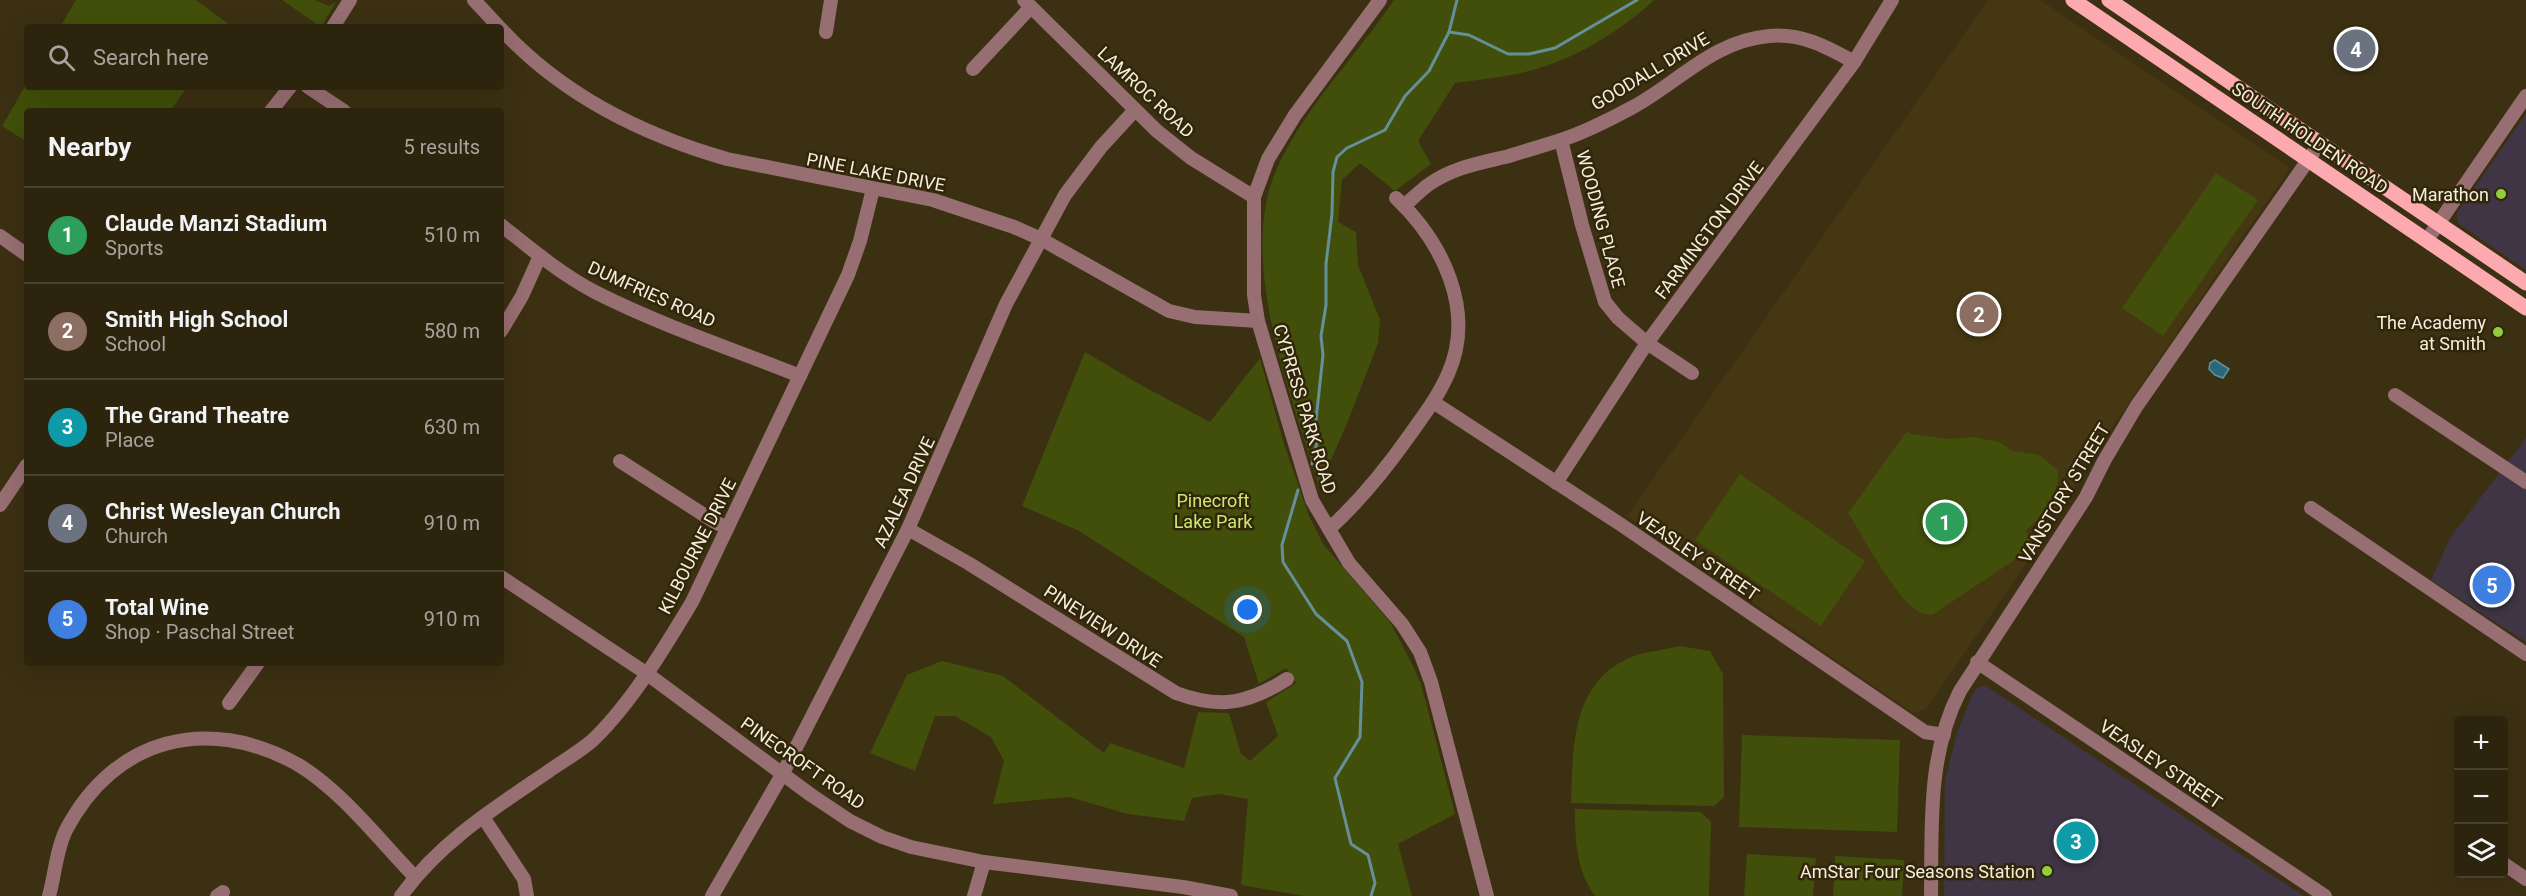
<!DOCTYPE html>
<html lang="en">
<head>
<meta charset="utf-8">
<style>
	body { margin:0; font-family:Roboto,sans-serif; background:#39301c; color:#f1f3f6 }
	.controls { position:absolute; right:18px; bottom:18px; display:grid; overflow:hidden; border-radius:6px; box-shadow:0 6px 24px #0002 }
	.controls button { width:54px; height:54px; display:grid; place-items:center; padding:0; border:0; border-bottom:2px solid #48412e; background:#2d240e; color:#f1f3f6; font:30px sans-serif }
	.you { position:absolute; left:1248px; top:610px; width:21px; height:21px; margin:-15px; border:4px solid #fff; border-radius:50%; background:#1a73e8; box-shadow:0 0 0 9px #1a73e833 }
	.badge { display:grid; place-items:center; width:39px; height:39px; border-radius:50%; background:#95b2f1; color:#fff; font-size:20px; font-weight:700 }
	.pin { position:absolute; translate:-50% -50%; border:3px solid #fff; box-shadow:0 2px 6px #0006 }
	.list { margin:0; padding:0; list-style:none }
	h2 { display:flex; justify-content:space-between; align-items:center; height:78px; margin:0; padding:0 24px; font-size:26px }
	h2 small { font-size:20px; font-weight:400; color:#a7a49e }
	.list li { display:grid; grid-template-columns:39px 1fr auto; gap:18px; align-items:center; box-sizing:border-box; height:96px; padding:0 24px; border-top:2px solid #48412e }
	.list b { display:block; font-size:22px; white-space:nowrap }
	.list p { margin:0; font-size:20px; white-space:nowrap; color:#a7a49e }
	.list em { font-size:20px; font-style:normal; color:#a7a49e }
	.icon { flex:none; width:33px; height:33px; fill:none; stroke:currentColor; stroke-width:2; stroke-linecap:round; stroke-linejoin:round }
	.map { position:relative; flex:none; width:2526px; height:896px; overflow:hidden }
	.search { position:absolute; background:#2d240e; box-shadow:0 6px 24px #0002; left:24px; top:24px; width:480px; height:66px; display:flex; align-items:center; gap:15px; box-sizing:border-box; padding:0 21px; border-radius:6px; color:#a7a49e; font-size:22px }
	.panel { position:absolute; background:#2d240e; box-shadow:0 6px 24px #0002; left:24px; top:108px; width:480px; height:558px; border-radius:6px }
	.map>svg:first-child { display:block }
	.commercial { fill:#3f3544 }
	.built { fill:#453712 }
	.green { fill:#414f0a }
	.water { fill:#29687b; stroke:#669099; stroke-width:1.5 }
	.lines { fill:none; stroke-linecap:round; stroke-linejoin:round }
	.stream { stroke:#669099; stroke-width:3 }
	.minor { stroke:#976e71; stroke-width:14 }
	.major { stroke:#fda9b0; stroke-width:15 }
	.poi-dot { fill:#93cd3d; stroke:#312609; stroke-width:2 }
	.labels { text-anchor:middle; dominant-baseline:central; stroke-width:5; stroke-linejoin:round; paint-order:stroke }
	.street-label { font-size:18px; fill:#f5eede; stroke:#312609 }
	.poi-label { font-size:18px; fill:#f5eede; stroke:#312609; text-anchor:end }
	.park-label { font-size:18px; fill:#cbe873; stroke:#312609 }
</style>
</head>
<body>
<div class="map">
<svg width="2526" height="896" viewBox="0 0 2526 896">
	<rect width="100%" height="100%" fill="#3c3013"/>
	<g class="commercial">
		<path d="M2526,114V270L2459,224L2457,218V213Z"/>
		<path d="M2526,438V642L2431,580L2450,538Z"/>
		<path d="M1982,686H1986L2304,896H1944L1945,781L1956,736L1972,695L1977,688Z"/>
	</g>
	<path class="built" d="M1988,0H2040L2290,168L2090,460L2050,529L1926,709L1913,713L1627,516Z"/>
	<g class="green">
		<path d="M76,0H196L230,25L60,27Z"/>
		<path d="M282,0H315L329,6L336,2L321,27Z"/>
		<path d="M1394,0H1654C1616,35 1567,64 1516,74C1496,78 1475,80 1455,83L1418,141L1431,164L1395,191L1360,163L1342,180L1338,222L1356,232L1358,265L1380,320L1378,343L1348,421L1319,487C1292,395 1234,256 1279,164C1306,106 1358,54 1394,0Z"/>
		<path d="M27,83V87H187L170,111H27V142L2,126Z"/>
		<path d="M2216,173L2258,200L2163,336L2122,308Z"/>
		<path d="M1085,352L1141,385L1210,422L1260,358L1284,444L1309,516L1323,544L1390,622L1412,664L1421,684L1455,814L1398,844L1412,896H1304L1241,885L1248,799L1219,794L1192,798L1184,821L1128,814L1069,797L993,804L1004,761L991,737L955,716H935L915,771L870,753L907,675L942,661L1003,676L1104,753L1110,743L1184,768L1198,712L1229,713L1241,754L1250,761L1278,736L1266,702L1296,683L1286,668L1259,684L1244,637L1079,531L1022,506Z"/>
		<path d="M1907,431L1911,434L1950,439L1973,437L1999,442L2013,451L2039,455L2058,470C2060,493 2043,517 2026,530L2033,548L1932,615C1928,614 1923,614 1919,612C1895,598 1864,538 1848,513Z"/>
		<path d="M1740,474L1865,561L1821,626L1695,540Z"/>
		<path d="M1680,646L1710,651L1723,674L1724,797L1714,806L1571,803C1573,746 1571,680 1634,656C1648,651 1665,650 1680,646Z"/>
		<path d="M1742,735L1900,740L1897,832L1739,827Z"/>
		<path d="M1575,809L1701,812L1711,822L1709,896H1595C1576,871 1575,840 1575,809Z"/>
		<path d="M1747,854L1816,858L1813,896H1744Z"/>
		<path d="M1835,856L1904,860L1902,896H1833Z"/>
	</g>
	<path class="water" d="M2215,360L2229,369L2223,378L2215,375L2209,369L2210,363Z"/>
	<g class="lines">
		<g class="stream">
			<path d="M1449,32L1469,35L1508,54H1529L1555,48L1637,0"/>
			<path d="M1312,464L1317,442L1316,420L1323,355L1321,336L1326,305V264L1332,214L1333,172L1337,157L1347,148L1385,130L1405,96L1429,71L1449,32L1457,0"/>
			<path d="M1298,490L1282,545L1283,562L1316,614L1347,641L1362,682L1360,737L1335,778L1351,844L1368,855L1375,883L1371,896"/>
		</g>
		<g class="minor">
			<path d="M474,0L499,27"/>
			<path d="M1024,0L1157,131L1191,158L1254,197"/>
			<path d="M1380,0L1295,115L1268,159L1254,197V295L1258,321L1312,500L1349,563L1402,624L1420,652L1431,682L1487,896"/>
			<path d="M333,27L350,0"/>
			<path d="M501,29C561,94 643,135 727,159L933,200L1014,227L1041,239L1169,311L1195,317L1258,321"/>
			<path d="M826,32L831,0"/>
			<path d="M973,69L1031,7"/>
			<path d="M308,87L344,111"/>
			<path d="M271,111L290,87"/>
			<path d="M1561,140L1582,225L1605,302L1618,318L1647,343L1692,373"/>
			<path d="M1404,206C1412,199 1420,191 1428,185C1453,167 1481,163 1509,156C1525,151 1542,146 1558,141C1584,133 1609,120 1633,107C1679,82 1713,41 1769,36C1802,33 1827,47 1854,62"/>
			<path d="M501,225C531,249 561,274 595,292C660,325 732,349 800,376"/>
			<path d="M0,236L27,255"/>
			<path d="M2427,240L2526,96"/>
			<path d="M501,331L522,296L540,256"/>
			<path d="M2395,395L2526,482"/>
			<path d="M1433,402L1620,524L1925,732L1944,735"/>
			<path d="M620,461L715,522L727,528"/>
			<path d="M1556,483L1647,343L1854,62L1892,0"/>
			<path d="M0,505L27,465"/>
			<path d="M2311,508L2526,654"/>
			<path d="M908,529L968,563L1176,693C1219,709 1248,704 1287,679"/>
			<path d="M1329,529C1360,501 1385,470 1409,436C1423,416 1438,397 1448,374C1476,311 1443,243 1396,198"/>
			<path d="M501,577L646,673L811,795L850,821L882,837L911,847L984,862L1183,887L1231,896"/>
			<path d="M1977,662L2325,896"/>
			<path d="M229,703L258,663"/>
			<path d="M483,817L524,879L527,896"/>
			<path d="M2504,864L2526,879"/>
			<path d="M49,896C55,875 56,850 66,830C114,738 207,714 297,764C341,790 379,840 415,877"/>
			<path d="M217,896L223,892"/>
			<path d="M401,896C439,843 493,809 546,773C561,762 580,752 594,739C632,702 665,647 692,602L848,275L860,241L873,189"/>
			<path d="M712,896L783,773L908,529L1006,304L1065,195L1101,147L1135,110"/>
			<path d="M974,896L984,862"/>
			<path d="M1931,896C1932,826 1927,755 1960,691L2086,497L2104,461L2136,407L2320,143"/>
		</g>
		<g class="major">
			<path d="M2073,0L2526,308"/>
			<path d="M2109,0L2526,283"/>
		</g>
	</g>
	<g class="poi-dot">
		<circle cx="2501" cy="194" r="6"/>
		<circle cx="2498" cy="332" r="6"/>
		<circle cx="2047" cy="871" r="6"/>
	</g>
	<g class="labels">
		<g class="street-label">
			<text transform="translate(1650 71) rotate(-31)">GOODALL DRIVE</text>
			<text transform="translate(1146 92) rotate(43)">LAMROC ROAD</text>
			<text transform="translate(2310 138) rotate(34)">SOUTH HOLDEN ROAD</text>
			<text transform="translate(876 172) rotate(11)">PINE LAKE DRIVE</text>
			<text transform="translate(1601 219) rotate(75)">WOODING PLACE</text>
			<text transform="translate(1709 230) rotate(-53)">FARMINGTON DRIVE</text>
			<text transform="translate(652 294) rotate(24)">DUMFRIES ROAD</text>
			<text transform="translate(1305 409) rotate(73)">CYPRESS PARK ROAD</text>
			<text transform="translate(904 492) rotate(-65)">AZALEA DRIVE</text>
			<text transform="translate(2064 493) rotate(-59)">VANSTORY STREET</text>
			<text transform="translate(697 546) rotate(-63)">KILBOURNE DRIVE</text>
			<text transform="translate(1698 556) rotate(34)">VEASLEY STREET</text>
			<text transform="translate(1103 626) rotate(33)">PINEVIEW DRIVE</text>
			<text transform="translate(803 763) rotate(35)">PINECROFT ROAD</text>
			<text transform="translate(2161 764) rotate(34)">VEASLEY STREET</text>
		</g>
		<g class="poi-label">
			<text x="2489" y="194">Marathon</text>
			<text x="2486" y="322">The Academy<tspan x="2486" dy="21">at Smith</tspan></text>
			<text x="2035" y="871">AmStar Four Seasons Station</text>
		</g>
		<g class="park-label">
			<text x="1213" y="500">Pinecroft<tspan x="1213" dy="21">Lake Park</tspan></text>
		</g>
	</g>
</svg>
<div class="controls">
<button>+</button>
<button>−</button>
<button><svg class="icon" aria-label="layers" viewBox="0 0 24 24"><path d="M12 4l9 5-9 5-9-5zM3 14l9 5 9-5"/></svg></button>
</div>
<div class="you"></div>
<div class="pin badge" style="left:1945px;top:522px;background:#2e9e5b">1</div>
<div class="pin badge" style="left:1979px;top:314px;background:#8d6e63">2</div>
<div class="pin badge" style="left:2076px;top:841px;background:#0f9aa8">3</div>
<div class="pin badge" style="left:2356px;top:49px;background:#6b7280">4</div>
<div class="pin badge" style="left:2492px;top:585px;background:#3f7fe0">5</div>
<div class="search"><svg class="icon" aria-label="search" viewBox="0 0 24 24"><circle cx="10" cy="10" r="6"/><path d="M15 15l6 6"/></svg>Search here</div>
<section class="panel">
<h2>Nearby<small>5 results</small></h2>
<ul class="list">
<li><span class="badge" style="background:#2e9e5b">1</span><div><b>Claude Manzi Stadium</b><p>Sports</p></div><em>510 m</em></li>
<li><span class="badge" style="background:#8d6e63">2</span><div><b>Smith High School</b><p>School</p></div><em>580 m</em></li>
<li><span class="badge" style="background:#0f9aa8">3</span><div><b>The Grand Theatre</b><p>Place</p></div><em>630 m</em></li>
<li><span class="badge" style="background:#6b7280">4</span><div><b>Christ Wesleyan Church</b><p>Church</p></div><em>910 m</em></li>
<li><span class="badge" style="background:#3f7fe0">5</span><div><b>Total Wine</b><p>Shop · Paschal Street</p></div><em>910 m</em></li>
</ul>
</section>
</div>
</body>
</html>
